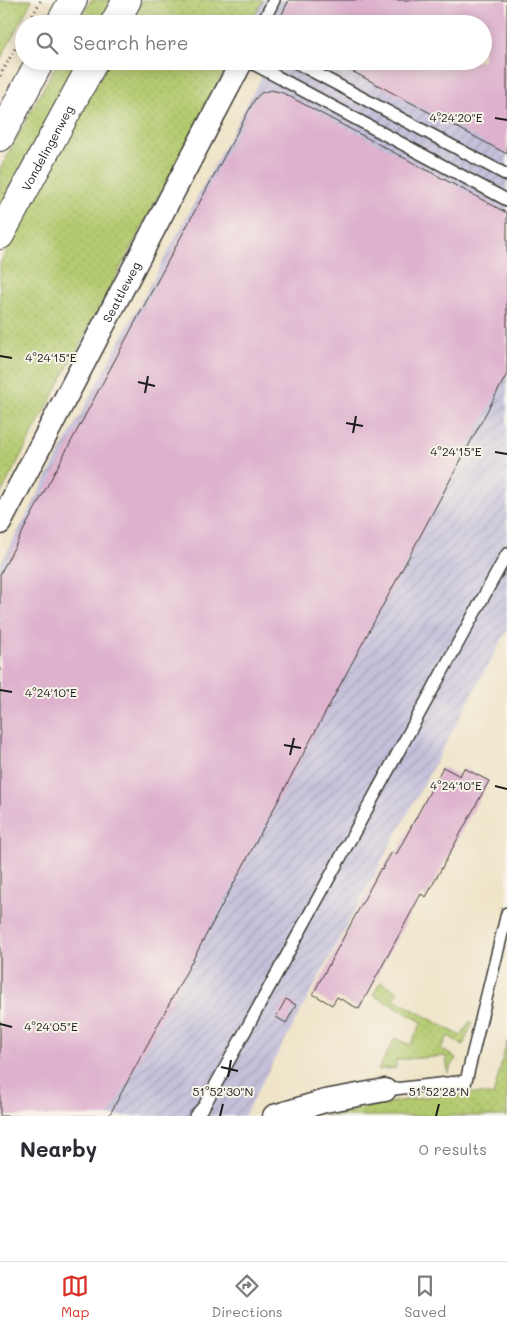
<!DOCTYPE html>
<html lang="en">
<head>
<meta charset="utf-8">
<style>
	body { margin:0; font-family:Mali,sans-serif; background:#f2f2f3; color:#2b2b33 }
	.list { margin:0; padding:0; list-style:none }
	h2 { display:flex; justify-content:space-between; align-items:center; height:65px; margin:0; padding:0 20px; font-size:21px }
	h2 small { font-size:16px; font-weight:400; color:#7c7c81 }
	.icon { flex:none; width:28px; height:28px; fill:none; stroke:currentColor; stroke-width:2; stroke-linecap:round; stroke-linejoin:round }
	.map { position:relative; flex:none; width:507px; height:1116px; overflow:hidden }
	.search { position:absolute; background:#fff; box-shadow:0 2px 12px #0003; left:15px; right:15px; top:15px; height:55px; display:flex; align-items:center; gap:12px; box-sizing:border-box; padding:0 18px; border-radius:28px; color:#7c7c81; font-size:19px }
	.sheet { height:145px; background:#fff }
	nav { display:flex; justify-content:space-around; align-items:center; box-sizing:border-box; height:70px; border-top:1px solid #e1e1e2; background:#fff; font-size:14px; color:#7c7c81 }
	nav a { display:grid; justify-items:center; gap:2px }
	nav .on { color:#d93025 }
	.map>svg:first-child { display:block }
	.industrial { fill:url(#industrial-furrows) }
	.grass { fill:url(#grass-dots); stroke:#687346 }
	.building { fill:#deb1cd }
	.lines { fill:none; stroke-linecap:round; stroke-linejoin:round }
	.service-casing { stroke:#3c3a36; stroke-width:14 }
	.minor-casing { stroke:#3c3a36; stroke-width:25 }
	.secondary-casing { stroke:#3c3a36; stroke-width:30 }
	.path { stroke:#3c3a36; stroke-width:3; stroke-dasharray:1 4; stroke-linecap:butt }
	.service { stroke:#fff; stroke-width:11 }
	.minor { stroke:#fff; stroke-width:22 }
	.secondary { stroke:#fff; stroke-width:28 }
	.ticks { fill:none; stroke:#1c1c1c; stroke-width:2 }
	.labels { text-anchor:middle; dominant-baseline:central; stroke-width:4; stroke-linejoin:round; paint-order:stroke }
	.street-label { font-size:12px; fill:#1c1c1c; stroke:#f7f3e8 }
	.ticks-label { font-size:12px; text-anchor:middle; fill:#1c1c1c; stroke:#f7f3e8; stroke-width:4; stroke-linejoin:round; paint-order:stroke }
</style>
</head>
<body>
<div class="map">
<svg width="507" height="1116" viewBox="0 0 507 1116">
	<defs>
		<pattern id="industrial-furrows" width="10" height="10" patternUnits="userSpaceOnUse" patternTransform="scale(1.25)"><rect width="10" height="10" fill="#c5c0da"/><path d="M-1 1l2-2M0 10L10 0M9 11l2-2" fill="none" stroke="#a9a4ba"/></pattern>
		<pattern id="grass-dots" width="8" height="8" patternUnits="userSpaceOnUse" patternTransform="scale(1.25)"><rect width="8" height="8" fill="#b4ca6f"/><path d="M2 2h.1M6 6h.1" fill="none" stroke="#9aad60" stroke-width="1.8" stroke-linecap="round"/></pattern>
	</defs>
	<rect width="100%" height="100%" fill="#f7f3e8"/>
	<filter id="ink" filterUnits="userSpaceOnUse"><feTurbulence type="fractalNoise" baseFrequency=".02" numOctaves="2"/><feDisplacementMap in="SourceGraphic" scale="10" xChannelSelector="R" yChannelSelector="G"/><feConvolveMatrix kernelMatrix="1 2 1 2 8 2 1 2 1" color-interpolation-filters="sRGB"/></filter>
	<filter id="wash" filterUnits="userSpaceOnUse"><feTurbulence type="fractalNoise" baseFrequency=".0096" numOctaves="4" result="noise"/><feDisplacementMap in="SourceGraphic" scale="20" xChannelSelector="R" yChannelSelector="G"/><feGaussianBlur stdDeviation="1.12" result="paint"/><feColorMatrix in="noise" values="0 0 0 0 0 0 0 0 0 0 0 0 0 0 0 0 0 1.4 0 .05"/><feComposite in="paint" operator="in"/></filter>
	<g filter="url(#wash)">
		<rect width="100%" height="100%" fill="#efe4c8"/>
		<path class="industrial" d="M263,0H507V630L244,1116H0V565L269,63L267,61H483V24H250Z"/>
		<g class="grass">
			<path d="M0,0H32L0,60Z"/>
			<path d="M91,0H111L99,24H78Z"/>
			<path d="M142,0H263L250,24H129Z"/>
			<path d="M58,61H78L0,207V169Z"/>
			<path d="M109,61H230L0,495V263Z"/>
			<path d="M381,982L398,992L394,999L461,1036L470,1021L473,1023L463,1045L448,1036L441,1049L456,1058L448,1073L446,1056L396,1060V1068L378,1070L395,1038L410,1045L422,1022L373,995Z"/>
			<path d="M507,1041V1116H325C364,1108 403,1099 443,1095C462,1094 474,1091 493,1096Z"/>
		</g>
		<g id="blocks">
			<g class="building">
				<path d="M289,0H507V154L333,61H483V24H277Z"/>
				<path d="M271,90L283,93L507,213V374L109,1116H0V574L255,99L261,93Z"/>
				<path d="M443,767L460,776L464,768L489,781L426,897L421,894L359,1009L337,997L332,1005L313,994L381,868L382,869L392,852L396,855Z"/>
				<path d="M286,999L296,1005L286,1023L276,1017Z"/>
			</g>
		</g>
	</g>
	<g filter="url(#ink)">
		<use href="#blocks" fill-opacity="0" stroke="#3c3a36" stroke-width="1"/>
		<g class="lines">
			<g class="service-casing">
				<g id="service">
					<path d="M262,24L274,0"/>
					<path d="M248,61L507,200"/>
					<path d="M293,61L507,175"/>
					<path d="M385,1090L466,1081L507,913"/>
					<path d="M195,1116L204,1106L507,554"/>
				</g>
			</g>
			<g class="minor-casing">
				<g id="minor">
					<path id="s1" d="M0,523L242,61"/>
					<path d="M274,1116L325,1101L385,1090"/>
				</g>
			</g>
			<g class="secondary-casing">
				<g id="secondary">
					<path d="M60,24L73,0"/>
					<path d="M114,24L127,0"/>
					<path d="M0,137L40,61"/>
					<path id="s2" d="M0,235L94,61"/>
				</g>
			</g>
			<g class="path">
				<path d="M28,24L41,0"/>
				<path d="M0,76L24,32"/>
			</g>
			<use href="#service" class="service"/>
			<use href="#minor" class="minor"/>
			<use href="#secondary" class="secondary"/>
		</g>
	</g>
	<path class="ticks" d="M495,118L507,120M0,356L12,358M138,382L155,386M145,393L148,376M346,423L363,426M353,433L356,416M495,452L507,454M0,690L12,692M284,745L301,748M290,755L294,738M495,786L507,789M0,1024L12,1027M221,1067L238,1071M228,1077L231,1060M220,1116L223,1104M436,1116L439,1104"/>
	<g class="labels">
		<g class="street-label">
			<text stroke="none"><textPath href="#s2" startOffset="99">Vondelingenweg</textPath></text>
			<text stroke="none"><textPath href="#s1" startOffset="261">Seattleweg</textPath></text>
		</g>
	</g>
	<g class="ticks-label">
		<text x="456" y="122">4°24'20"E</text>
		<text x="51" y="362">4°24'15"E</text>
		<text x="456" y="456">4°24'15"E</text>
		<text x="51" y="697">4°24'10"E</text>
		<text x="456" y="790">4°24'10"E</text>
		<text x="51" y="1031">4°24'05"E</text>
		<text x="223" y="1096">51°52'30"N</text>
		<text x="439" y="1096">51°52'28"N</text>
	</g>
</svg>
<div class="search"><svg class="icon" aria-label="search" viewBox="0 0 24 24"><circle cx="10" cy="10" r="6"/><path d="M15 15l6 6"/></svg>Search here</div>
</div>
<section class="sheet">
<h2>Nearby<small>0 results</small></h2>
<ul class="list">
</ul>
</section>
<nav>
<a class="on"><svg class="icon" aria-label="map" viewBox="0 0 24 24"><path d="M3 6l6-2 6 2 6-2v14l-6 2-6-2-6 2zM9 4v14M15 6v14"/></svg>Map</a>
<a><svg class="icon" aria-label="directions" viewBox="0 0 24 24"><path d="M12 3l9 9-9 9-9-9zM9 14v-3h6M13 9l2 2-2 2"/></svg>Directions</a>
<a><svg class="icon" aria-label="saved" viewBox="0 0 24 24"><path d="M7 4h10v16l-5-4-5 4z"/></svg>Saved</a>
</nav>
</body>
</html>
